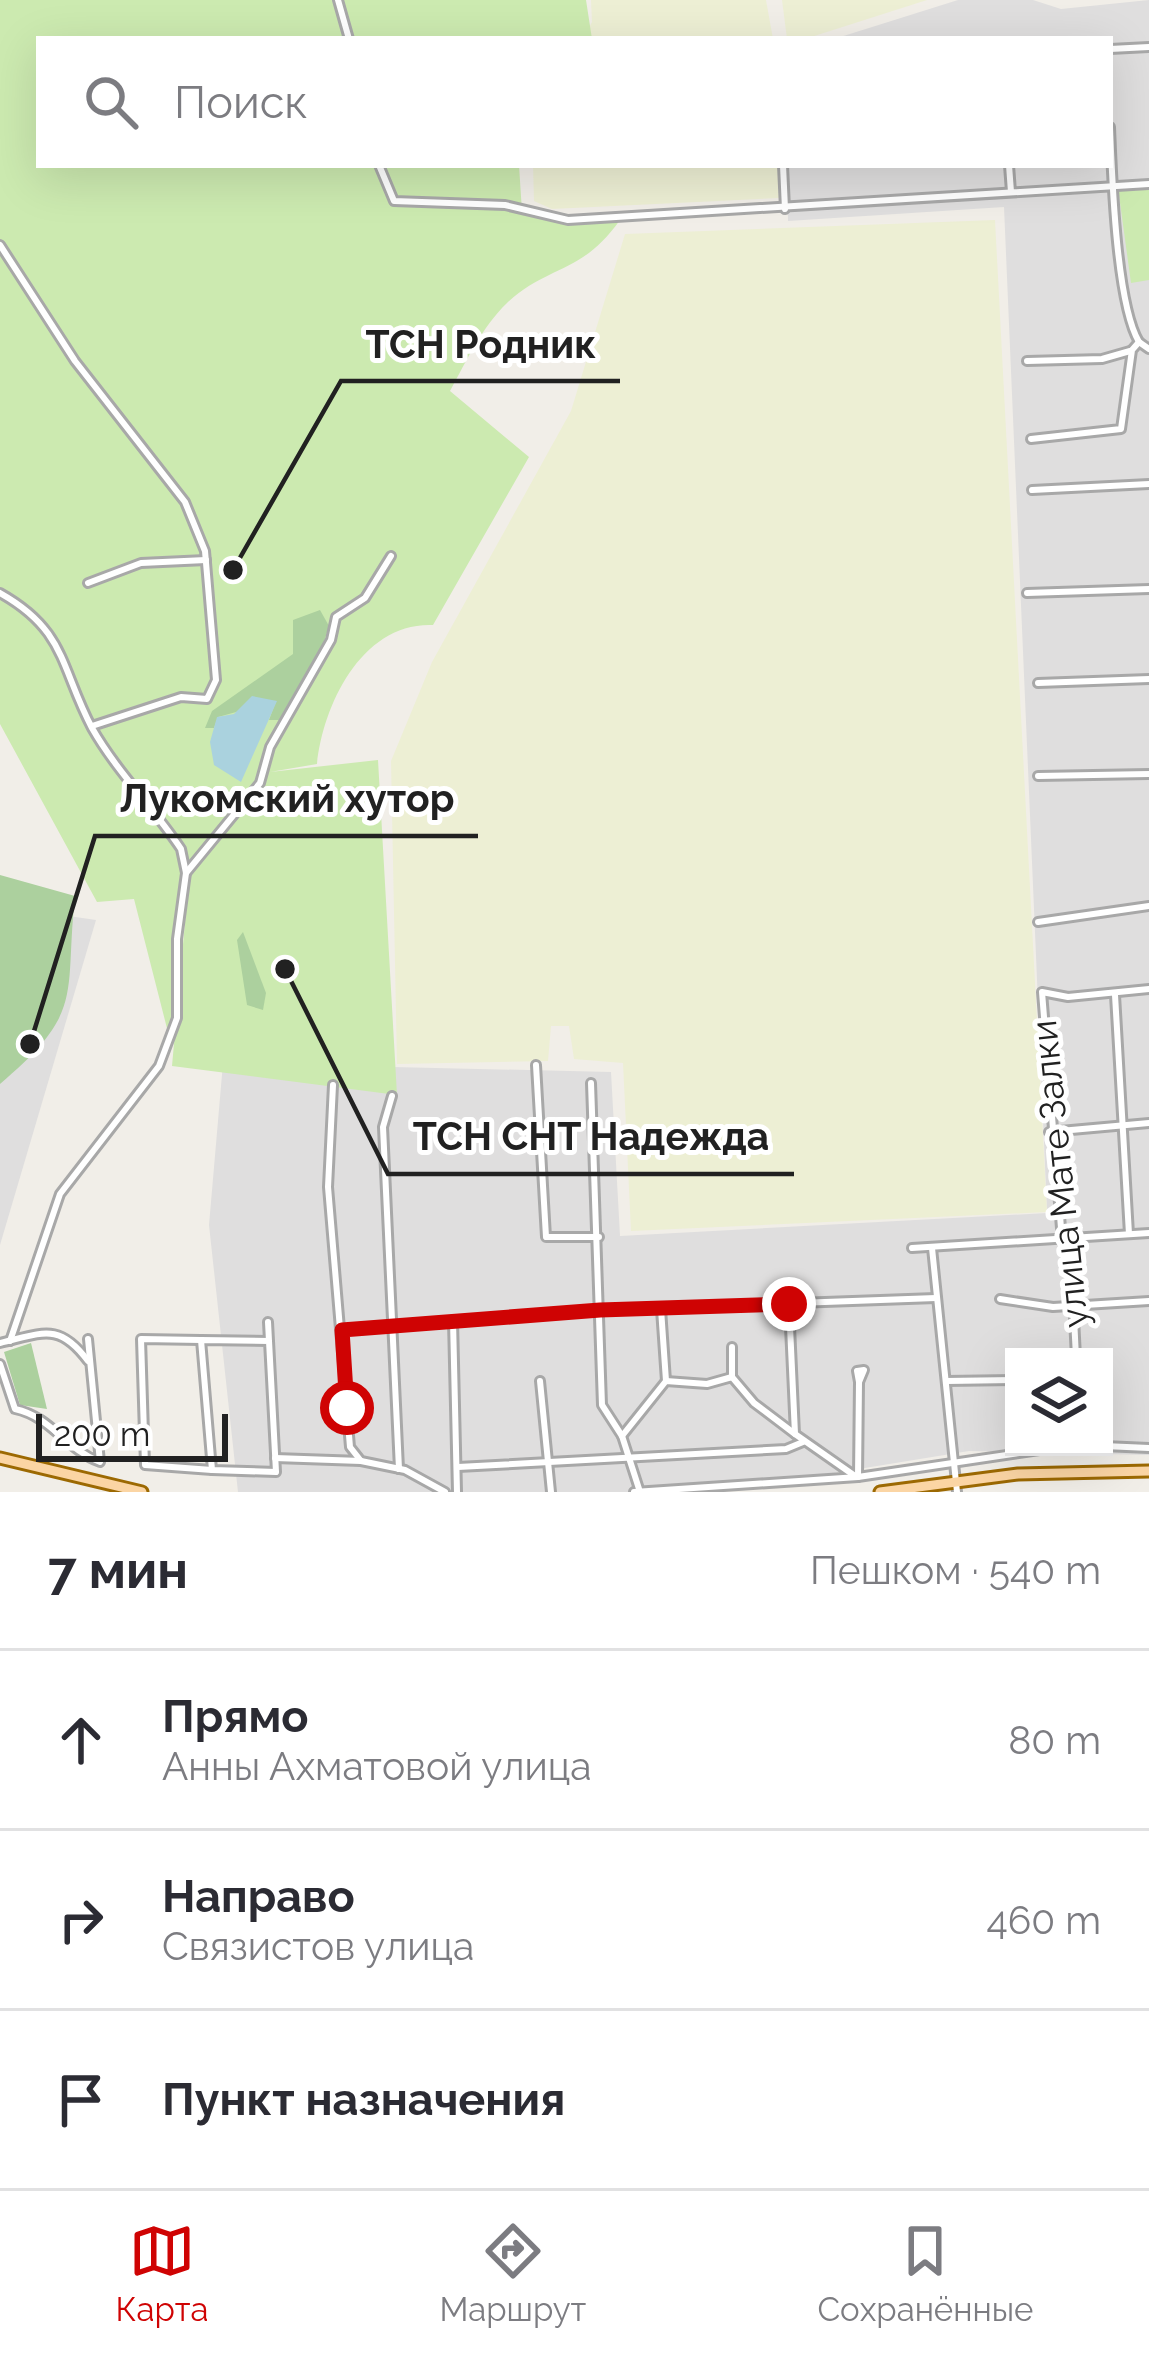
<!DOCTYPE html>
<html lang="ru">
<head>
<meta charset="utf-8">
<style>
	body { margin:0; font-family:Raleway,sans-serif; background:#f7f7f7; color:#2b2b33 }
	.controls { position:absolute; right:36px; bottom:36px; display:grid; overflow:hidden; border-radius:0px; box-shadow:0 12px 48px #0002 }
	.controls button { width:108px; height:108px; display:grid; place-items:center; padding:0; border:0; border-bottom:3px solid #e1e1e2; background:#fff; color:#2b2b33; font:60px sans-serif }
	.scale { position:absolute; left:36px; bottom:30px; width:192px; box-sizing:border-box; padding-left:12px; border:6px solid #212121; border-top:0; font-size:33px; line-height:42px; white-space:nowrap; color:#212121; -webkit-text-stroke:9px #fff; paint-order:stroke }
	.stop { position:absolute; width:36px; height:36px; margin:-27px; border:9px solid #cf0303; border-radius:50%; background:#fff }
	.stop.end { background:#cf0303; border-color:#fff; box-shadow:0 3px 12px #0008 }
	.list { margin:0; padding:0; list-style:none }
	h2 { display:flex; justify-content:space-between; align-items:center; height:156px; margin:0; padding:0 48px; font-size:51px }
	h2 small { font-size:39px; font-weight:400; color:#7c7c81 }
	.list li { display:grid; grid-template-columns:78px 1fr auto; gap:36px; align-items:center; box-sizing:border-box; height:180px; padding:0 48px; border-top:3px solid #e1e1e2 }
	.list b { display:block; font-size:45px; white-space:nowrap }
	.list p { margin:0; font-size:39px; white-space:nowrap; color:#7c7c81 }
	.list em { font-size:39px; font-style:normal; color:#7c7c81 }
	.icon { flex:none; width:66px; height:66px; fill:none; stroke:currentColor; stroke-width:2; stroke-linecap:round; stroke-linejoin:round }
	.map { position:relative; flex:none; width:1149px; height:1492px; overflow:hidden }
	.search { position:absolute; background:#fff; box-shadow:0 12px 48px #0002; left:36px; right:36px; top:36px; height:132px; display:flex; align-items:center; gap:30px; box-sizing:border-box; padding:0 42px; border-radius:0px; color:#7c7c81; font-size:45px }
	.sheet { height:696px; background:#fff }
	nav { display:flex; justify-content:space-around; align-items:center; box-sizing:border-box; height:168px; border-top:3px solid #e1e1e2; background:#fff; font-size:33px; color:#7c7c81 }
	nav a { display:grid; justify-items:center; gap:6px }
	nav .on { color:#cf0303 }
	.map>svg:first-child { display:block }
	.residential { fill:#dfdede; fill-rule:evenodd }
	.farmland { fill:#edefd4 }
	.grass { fill:#cceab0 }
	.forest { fill:#acd09e }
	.water { fill:#aad2de }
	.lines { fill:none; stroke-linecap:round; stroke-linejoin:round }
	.street-casing { stroke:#a8a8a8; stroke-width:12 }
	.primary-casing { stroke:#9c6902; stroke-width:15 }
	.street { stroke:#fff; stroke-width:6 }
	.primary { stroke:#fbd5a4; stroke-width:9 }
	.route { stroke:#cf0303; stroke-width:15 }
	.labels { text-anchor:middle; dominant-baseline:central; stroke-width:10; stroke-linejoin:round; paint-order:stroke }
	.street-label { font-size:36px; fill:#212121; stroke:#fff }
	.leader { fill:none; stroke:#212121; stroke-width:4.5 }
	.callout-dot { fill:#212121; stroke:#fff; stroke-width:4.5 }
	.callout-label { font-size:39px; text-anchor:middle; font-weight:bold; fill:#212121; stroke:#fff; stroke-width:10; stroke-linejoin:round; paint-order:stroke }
</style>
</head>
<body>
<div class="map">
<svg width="1149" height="1492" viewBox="0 0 1149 1492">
	<rect width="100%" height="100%" fill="#f1eee8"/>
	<g class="residential">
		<path d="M958,0H1033L1061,9L1149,0V1455L969,1451L718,1492H238L209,1225L223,1063L611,1072L620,1236L1047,1213L1004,207L788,221L787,165H1110V39H834ZM1014,1357H1104V1447H1014Z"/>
		<path d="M0,906L96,920L0,1245Z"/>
	</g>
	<g class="farmland">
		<path d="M591,0H766L773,39H583L592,22Z"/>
		<path d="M782,0H927L805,39H787Z"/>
		<path d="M533,165H778L779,198L552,209L534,201Z"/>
		<path d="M995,220L1047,1212L631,1231L623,1063L574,1059L569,1026H551L548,1061L397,1064L391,761L432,662L571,411L625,234Z"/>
	</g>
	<g class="grass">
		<path d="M0,0H586L592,39H39V165H519L522,212L563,222L620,220C581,275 549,264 507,303C482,327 467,360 450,391L529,457L433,625C362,622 323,705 317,764L270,772L378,760L397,1095L172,1066L188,889L171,1044L134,899L97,902L0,724Z"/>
		<path d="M1149,187V280L1131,283L1118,188Z"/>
	</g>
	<g class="forest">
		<path d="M320,610L329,626L320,654L280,720H269L276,701L218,717L214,728H205L212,711L293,654V620Z"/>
		<path d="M0,875L75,896C64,996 86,1011 0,1084Z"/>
		<path d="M243,932L266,993L263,1010L247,1005L237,940Z"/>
		<path d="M31,1343L47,1409L20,1405L4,1352Z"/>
	</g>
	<path class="water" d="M252,696L277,701L241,782L214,765L210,742L217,717L234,714Z"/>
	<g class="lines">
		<g class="street-casing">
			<g id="street">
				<path d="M338,0L349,39"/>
				<path d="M1110,49L1149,47"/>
				<path d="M1110,127C1112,175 1116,303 1139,342"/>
				<path d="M379,165L394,201L505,205L568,220L1149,184"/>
				<path d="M783,165L785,209"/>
				<path d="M1009,165L1011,192"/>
				<path d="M0,245L75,361L185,502L205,551L216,680L207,699L181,697L92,726"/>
				<path d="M1139,342L1149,349"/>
				<path d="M1027,361L1102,359L1130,351"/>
				<path d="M1031,439L1121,429L1132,350L1139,342"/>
				<path d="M1032,490L1149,484"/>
				<path d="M88,583L141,563L206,560"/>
				<path d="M0,593C66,630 60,667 92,728C117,772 153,807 181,849L186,873L177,939V1018L159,1066L60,1194L10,1341"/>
				<path d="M1027,593L1149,589"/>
				<path d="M1038,683L1149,679"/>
				<path d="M1038,776L1149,774"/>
				<path d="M186,873L260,783L270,747L331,640L336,617L365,598L391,556"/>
				<path d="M1038,922L1149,906"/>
				<path d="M1115,995L1129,1234"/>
				<path d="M536,1065L546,1237H599"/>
				<path d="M591,1083L602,1405L622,1436L640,1492"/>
				<path d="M333,1085L328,1187L350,1447L361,1461L405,1470L445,1492"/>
				<path d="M392,1096L383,1127L399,1469"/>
				<path d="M1049,1132L1149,1123"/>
				<path d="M912,1248L1149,1233"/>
				<path d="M932,1248L957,1492"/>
				<path d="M1000,1299L1053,1307L1149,1301"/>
				<path d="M789,1305L795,1434L855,1476"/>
				<path d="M661,1309L666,1381"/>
				<path d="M453,1320L457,1492"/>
				<path d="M268,1322L269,1341L276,1472L212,1470L201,1340L269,1341"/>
				<path d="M342,1330L600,1310L936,1298"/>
				<path d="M201,1340L141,1339L145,1465L212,1470"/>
				<path d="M0,1343C43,1333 59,1322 88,1361"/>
				<path d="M732,1347V1377"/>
				<path d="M1076,1357L1070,1240L1061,1228L1042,992L1068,997L1149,989"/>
				<path d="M0,1364L15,1409C52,1417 65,1449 100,1462L88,1339"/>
				<path d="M540,1381L551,1492"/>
				<path d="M946,1381L1014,1380"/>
				<path d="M622,1436L666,1381L707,1384L732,1377L754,1403L795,1434"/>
				<path d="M1104,1446L1149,1448"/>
				<path d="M275,1458L361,1461"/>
				<path d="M458,1467L786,1449L803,1442"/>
				<path d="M858,1477L859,1382L864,1370L857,1371L859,1382"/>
				<path d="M634,1492L858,1477L1060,1447"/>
			</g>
		</g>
		<g class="primary-casing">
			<g id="primary">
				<path d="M0,1458L142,1492"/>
				<path d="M880,1492L1018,1474L1149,1471"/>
			</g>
		</g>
		<use href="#street" class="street"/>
		<use href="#primary" class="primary"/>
	</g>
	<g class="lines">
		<path class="route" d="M347,1408L342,1330L600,1310L789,1304"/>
	</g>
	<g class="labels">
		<g class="street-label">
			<text transform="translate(1059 1174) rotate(-96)">улица Мате Залки</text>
		</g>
	</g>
	<path class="leader" d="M233 570L341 381H620M30 1044L95 836H478M285 969L388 1174H794"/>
	<g class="callout-dot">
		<circle cx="233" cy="570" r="12"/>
		<circle cx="30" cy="1044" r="12"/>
		<circle cx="285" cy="969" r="12"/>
	</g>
	<g class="callout-label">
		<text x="481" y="358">ТСН Родник</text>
		<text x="287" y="812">Лукомский хутор</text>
		<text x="591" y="1150">ТСН СНТ Надежда</text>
	</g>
</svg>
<div class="controls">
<button><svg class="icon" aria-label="layers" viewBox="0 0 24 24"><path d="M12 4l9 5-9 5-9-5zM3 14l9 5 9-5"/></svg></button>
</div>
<div class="scale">200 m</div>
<div class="stop" style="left:347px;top:1408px"></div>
<div class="stop end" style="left:789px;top:1304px"></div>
<div class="search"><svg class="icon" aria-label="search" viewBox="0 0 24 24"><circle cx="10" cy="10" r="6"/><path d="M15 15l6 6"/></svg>Поиск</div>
</div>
<section class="sheet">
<h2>7 мин<small>Пешком · 540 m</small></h2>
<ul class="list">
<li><svg class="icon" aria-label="ahead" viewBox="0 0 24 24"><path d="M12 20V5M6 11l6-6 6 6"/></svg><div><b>Прямо</b><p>Анны Ахматовой улица</p></div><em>80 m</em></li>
<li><svg class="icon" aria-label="right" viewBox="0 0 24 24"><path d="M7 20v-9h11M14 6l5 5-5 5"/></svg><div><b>Направо</b><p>Связистов улица</p></div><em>460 m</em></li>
<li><svg class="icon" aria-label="arrive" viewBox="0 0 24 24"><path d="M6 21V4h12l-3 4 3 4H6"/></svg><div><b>Пункт назначения</b></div></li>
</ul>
</section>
<nav>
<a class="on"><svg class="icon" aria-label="map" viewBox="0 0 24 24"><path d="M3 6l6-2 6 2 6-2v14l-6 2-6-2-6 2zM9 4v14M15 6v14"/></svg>Карта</a>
<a><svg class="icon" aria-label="directions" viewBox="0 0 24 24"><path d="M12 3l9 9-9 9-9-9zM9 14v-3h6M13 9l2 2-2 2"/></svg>Маршрут</a>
<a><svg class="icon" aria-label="saved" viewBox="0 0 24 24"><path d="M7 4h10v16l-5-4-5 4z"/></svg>Сохранённые</a>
</nav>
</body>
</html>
